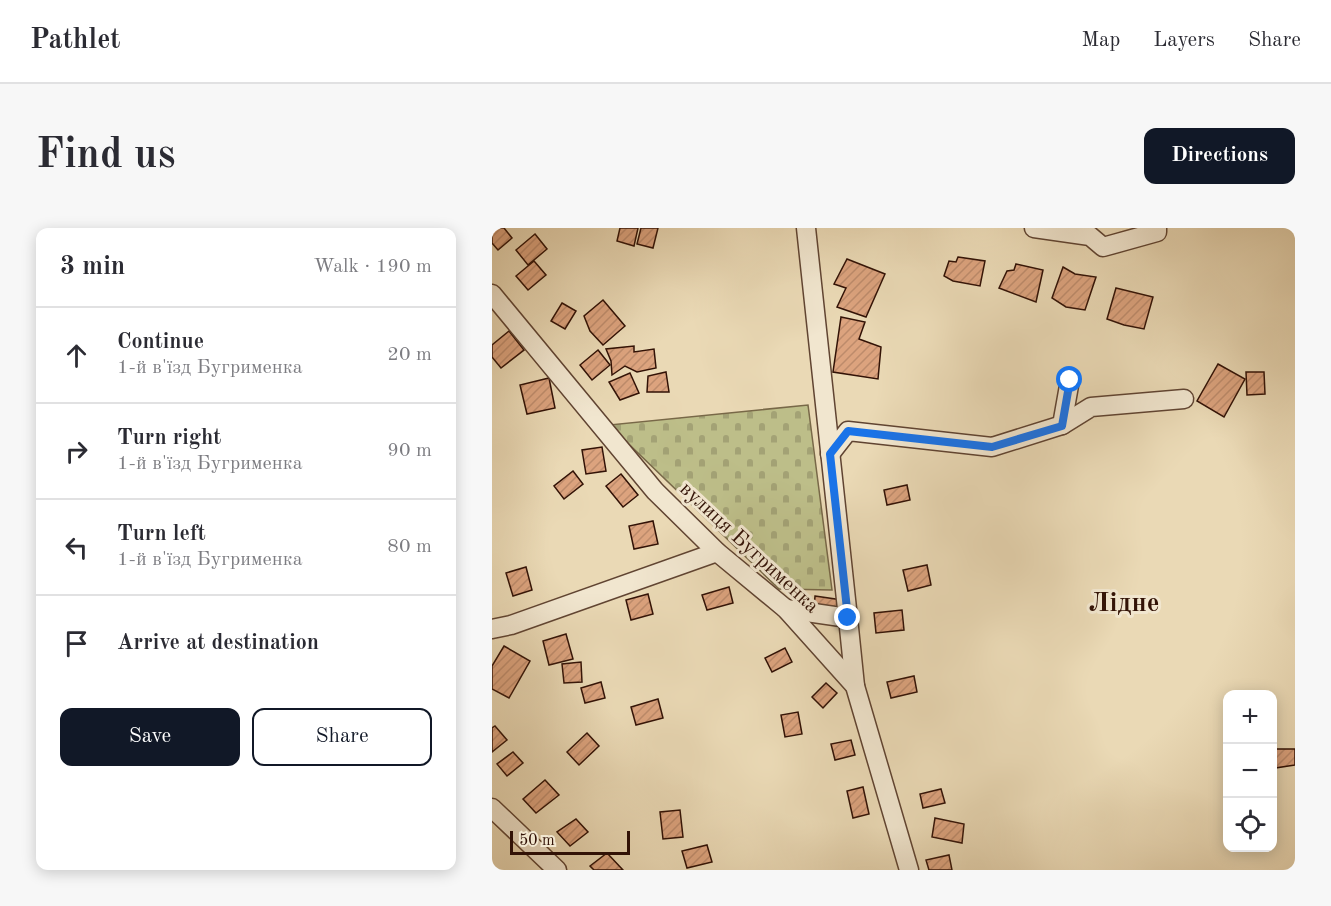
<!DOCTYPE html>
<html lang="en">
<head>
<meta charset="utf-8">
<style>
	body { margin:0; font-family:"Old Standard TT",serif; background:#f7f7f7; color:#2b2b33 }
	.controls { position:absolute; right:18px; bottom:18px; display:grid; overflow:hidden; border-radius:12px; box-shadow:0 3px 15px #0003 }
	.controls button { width:54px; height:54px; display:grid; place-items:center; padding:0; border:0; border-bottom:2px solid #e1e1e2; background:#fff; color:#2b2b33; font:30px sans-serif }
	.scale { position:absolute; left:18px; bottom:15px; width:120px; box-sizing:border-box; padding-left:6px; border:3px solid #321206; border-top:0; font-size:16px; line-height:21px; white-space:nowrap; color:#321206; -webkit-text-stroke:4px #f1e6cf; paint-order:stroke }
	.stop { position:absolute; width:18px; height:18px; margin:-14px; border:4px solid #1a73e8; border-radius:50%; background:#fff }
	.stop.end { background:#1a73e8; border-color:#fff; box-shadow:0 2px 6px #0008 }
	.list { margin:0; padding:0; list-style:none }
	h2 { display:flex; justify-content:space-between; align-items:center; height:78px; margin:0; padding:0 24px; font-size:26px }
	h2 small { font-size:20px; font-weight:400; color:#7c7c81 }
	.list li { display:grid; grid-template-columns:39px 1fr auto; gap:18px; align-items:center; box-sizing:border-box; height:96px; padding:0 24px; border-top:2px solid #e1e1e2 }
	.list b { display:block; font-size:22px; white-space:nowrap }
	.list p { margin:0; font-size:20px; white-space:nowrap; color:#7c7c81 }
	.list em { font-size:20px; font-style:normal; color:#7c7c81 }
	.actions { display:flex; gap:12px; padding:18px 24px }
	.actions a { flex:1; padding:14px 0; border:2px solid #111827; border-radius:12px; text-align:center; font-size:21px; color:#111827 }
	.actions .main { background:#111827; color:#fff }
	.icon { flex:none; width:33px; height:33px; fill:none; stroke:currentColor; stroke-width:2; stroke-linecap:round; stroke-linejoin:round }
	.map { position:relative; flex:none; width:803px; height:642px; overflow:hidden; border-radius:12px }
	header { display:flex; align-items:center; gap:36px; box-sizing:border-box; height:84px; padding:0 30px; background:#fff; border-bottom:2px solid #e1e1e2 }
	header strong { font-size:28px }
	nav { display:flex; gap:33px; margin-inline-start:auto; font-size:21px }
	.intro { display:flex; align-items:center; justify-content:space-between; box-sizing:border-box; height:144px; padding:0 36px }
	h1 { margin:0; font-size:42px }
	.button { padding:15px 27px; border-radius:12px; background:#111827; color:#fff; font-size:21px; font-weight:700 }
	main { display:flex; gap:36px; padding:0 36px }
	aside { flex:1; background:#fff; border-radius:12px; box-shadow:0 3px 15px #0003 }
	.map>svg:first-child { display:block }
	.cemetery { fill:url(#cemetery-stones); stroke:#786848; stroke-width:1.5 }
	.building { fill:url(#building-hatch); stroke:#321206; stroke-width:1.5 }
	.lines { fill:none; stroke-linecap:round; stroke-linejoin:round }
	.minor-casing { stroke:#604432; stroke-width:21 }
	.minor { stroke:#f1e6cf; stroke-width:18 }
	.route { stroke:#1a73e8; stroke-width:8 }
	.labels { text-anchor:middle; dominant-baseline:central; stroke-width:6; stroke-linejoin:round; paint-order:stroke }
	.street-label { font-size:21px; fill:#321206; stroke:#f1e6cf }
	.district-label { font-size:27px; font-weight:bold; fill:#321206; stroke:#f1e6cf }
</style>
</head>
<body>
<header>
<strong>Pathlet</strong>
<nav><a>Map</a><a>Layers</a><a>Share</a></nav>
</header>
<div class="intro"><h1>Find us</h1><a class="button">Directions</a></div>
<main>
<aside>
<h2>3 min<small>Walk · 190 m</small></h2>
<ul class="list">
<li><svg class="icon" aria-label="ahead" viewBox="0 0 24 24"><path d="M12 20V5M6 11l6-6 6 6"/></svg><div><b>Continue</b><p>1-й в'їзд Бугрименка</p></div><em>20 m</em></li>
<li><svg class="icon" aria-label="right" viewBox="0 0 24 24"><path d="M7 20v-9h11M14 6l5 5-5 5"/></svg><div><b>Turn right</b><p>1-й в'їзд Бугрименка</p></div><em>90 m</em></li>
<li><svg class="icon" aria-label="left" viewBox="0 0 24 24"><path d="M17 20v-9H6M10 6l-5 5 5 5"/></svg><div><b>Turn left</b><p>1-й в'їзд Бугрименка</p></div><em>80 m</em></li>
<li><svg class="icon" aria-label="arrive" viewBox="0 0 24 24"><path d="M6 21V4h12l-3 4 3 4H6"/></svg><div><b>Arrive at destination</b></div></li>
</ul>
<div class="actions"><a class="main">Save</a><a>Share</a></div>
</aside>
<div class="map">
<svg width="803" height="642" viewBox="0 0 803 642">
	<defs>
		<pattern id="cemetery-stones" width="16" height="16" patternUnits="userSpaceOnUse" patternTransform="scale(1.5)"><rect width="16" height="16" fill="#bdbe89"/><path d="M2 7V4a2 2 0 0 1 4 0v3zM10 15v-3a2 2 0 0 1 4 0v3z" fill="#a3a275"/></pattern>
		<pattern id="building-hatch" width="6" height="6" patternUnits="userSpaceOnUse" patternTransform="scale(1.5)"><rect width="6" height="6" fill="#dca37e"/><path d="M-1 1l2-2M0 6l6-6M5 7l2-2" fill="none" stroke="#bd8b6b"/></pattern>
	</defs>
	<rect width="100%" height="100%" fill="#ead9b5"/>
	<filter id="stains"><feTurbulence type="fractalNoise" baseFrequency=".00333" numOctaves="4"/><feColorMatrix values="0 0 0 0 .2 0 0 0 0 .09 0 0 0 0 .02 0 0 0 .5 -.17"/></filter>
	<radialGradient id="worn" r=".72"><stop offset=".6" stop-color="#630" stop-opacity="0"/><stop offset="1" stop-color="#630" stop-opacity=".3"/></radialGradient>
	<path class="cemetery" d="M316,177L340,362L287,361L117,197Z"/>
	<g class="building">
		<path d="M0,0H12L20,10L6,22L0,15Z"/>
		<path d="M128,0H146L142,18L125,13Z"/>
		<path d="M149,0H166L161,20L145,16Z"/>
		<path d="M43,6L55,21L36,37L24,22Z"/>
		<path d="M466,29L493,33L488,58L461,53L452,48L457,33L464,34Z"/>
		<path d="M355,31L393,46L374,89L345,79L354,60L342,56Z"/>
		<path d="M42,33L54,47L36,62L24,48Z"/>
		<path d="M524,36L551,42L544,74L507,60L515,43L522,42Z"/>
		<path d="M571,39L583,46L604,49L593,82L574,79L560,70Z"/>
		<path d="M624,60L661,69L652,101L632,97L615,91Z"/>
		<path d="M111,72L133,98L111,117L98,103L92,88Z"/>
		<path d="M70,75L84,83L73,101L59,93Z"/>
		<path d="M349,89L373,94L367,111L389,119L386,151L341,144Z"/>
		<path d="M17,103L32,122L9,140L0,129V117Z"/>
		<path d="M142,118V124L162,121L164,140L145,144L133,138L120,147L119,133L114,121Z"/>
		<path d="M106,122L118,137L100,152L88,137Z"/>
		<path d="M726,136L753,151L732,189L705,173Z"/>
		<path d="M174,144L177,164H155L156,148Z"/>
		<path d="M754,144H772L773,166L755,167Z"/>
		<path d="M138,145L147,165L128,172L117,154Z"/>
		<path d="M57,150L63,180L35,186L28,157Z"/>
		<path d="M110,219L114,243L94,246L90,222Z"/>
		<path d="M81,243L91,256L72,271L62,258Z"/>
		<path d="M129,246L146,267L131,279L114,258Z"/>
		<path d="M415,257L418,272L395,277L392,262Z"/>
		<path d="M161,293L166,316L142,321L137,298Z"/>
		<path d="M435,337L439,357L416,363L411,342Z"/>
		<path d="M34,339L40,362L21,368L14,345Z"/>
		<path d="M237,359L241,375L215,382L210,367Z"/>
		<path d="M156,366L161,386L139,392L134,372Z"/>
		<path d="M323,368L350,372L349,384L322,380Z"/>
		<path d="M410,382L412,402L384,405L382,385Z"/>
		<path d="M74,406L81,431L57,437L51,413Z"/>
		<path d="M12,418L38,433L17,470L0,461V438Z"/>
		<path d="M293,420L300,434L280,444L273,430Z"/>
		<path d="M89,434L90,454L72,455L70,436Z"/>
		<path d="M422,448L425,464L399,470L395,454Z"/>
		<path d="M109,454L113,470L93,475L89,460Z"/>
		<path d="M334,455L345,465L331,480L320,469Z"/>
		<path d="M166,471L171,490L144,497L139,479Z"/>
		<path d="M306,484L310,506L293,509L289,487Z"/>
		<path d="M3,498L15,512L0,524V500Z"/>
		<path d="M95,505L107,518L87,537L75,524Z"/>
		<path d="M359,512L363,527L343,532L339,516Z"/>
		<path d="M784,521H803V537L783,540Z"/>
		<path d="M21,524L31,535L15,548L5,536Z"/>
		<path d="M53,552L67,567L44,585L31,571Z"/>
		<path d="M371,559L377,586L361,590L355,563Z"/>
		<path d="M449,561L453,575L431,580L428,566Z"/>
		<path d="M188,582L191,609L171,611L168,584Z"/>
		<path d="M443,590L472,596L470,615L440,609Z"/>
		<path d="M84,591L96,604L78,618L65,604Z"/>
		<path d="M215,617L220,634L195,640L190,623Z"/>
		<path d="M115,625L131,642H102L98,638Z"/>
		<path d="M457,627L460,642H437L434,632Z"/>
	</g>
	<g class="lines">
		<g class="minor-casing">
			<g id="minor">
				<path d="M314,0L356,390"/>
				<path d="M542,0L598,8L611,19L665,4V0"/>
				<path d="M0,66L163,263L225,324L294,381L363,458L417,642"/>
				<path d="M570,197L599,179L692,171"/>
				<path d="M338,226L356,203L500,219L570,197L578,152"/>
				<path d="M294,381L356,390L363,458"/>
				<path d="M0,401L19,397L225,324"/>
				<path d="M0,580L65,642"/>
			</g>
		</g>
		<use href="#minor" class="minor"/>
	</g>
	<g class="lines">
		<path class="route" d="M356,390L338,226L356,203L500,219L570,198L578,152"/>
	</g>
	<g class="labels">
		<g class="street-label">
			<text transform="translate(257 320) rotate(43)">вулиця Бугрименка</text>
		</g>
		<g class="district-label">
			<text x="632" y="375">Лідне</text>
		</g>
	</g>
	<rect width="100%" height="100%" filter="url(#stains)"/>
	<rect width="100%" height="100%" fill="url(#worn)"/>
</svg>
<div class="controls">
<button>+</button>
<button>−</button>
<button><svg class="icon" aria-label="locate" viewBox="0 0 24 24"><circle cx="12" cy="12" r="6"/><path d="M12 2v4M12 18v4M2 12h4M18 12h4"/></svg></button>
</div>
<div class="scale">50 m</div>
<div class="stop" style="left:578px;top:152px"></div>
<div class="stop end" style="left:356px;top:390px"></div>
</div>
</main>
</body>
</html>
